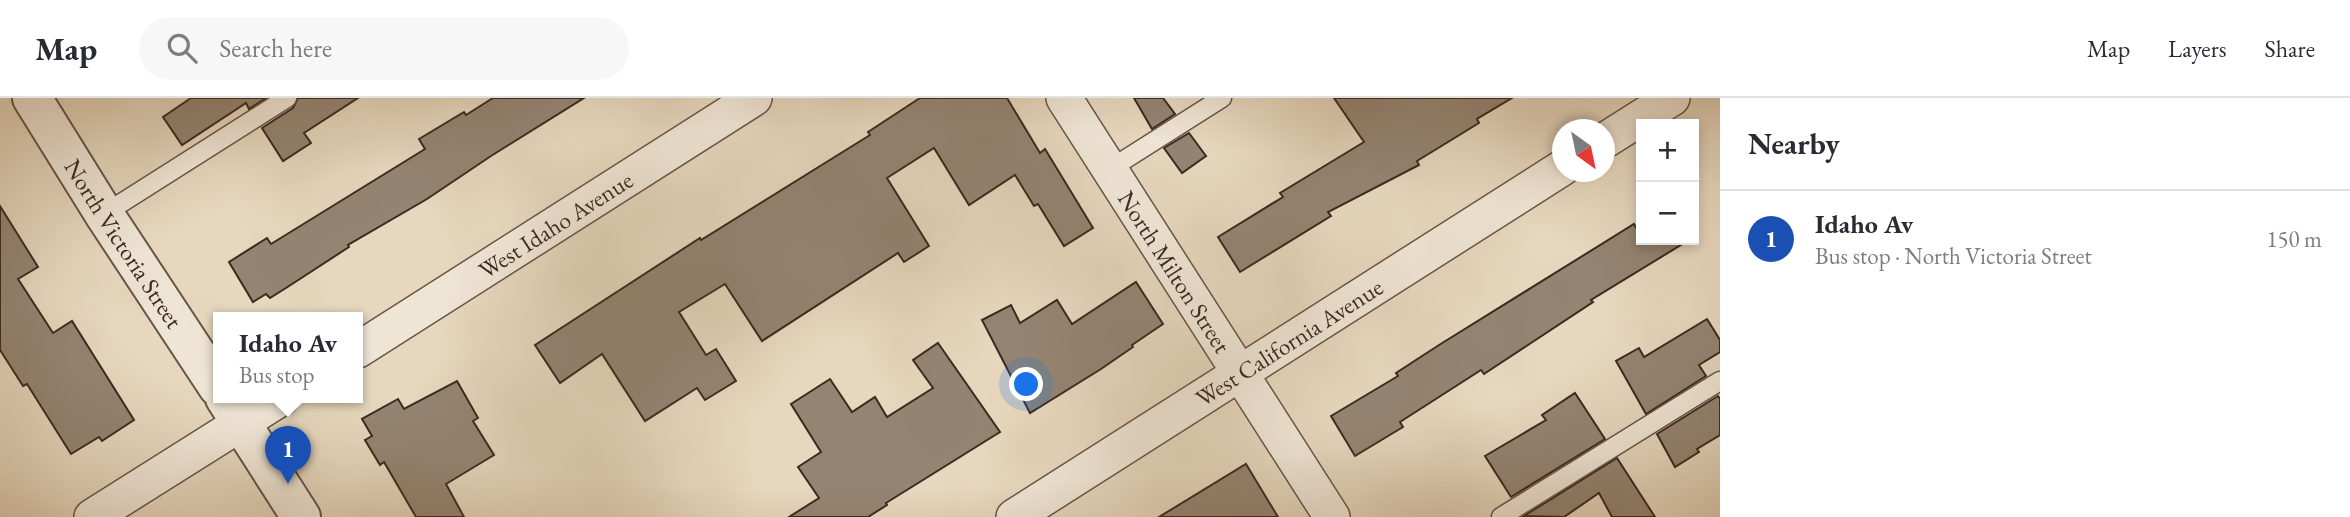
<!DOCTYPE html>
<html lang="en">
<head>
<meta charset="utf-8">
<style>
	body { margin:0; font-family:"EB Garamond",serif; background:#f7f7f7; color:#2b2b33 }
	.controls { position:absolute; right:21px; top:21px; display:grid; overflow:hidden; border-radius:0px; box-shadow:0 4px 10px #0003 }
	.controls button { width:63px; height:63px; display:grid; place-items:center; padding:0; border:0; border-bottom:2px solid #e1e1e2; background:#fff; color:#2b2b33; font:35px sans-serif }
	.compass { position:absolute; left:1552px; top:21px; width:63px; height:63px; border-radius:50%; background:#fff; box-shadow:0 4px 10px #0003; rotate:147deg }
	.you { position:absolute; left:1027px; top:287px; width:24px; height:24px; margin:-18px; border:5px solid #fff; border-radius:50%; background:#1a73e8; box-shadow:0 0 0 10px #1a73e833 }
	.badge { display:grid; place-items:center; width:46px; height:46px; border-radius:50%; background:#0b8043; color:#fff; font-size:23px; font-weight:700 }
	.pin { position:absolute; translate:-50% -58px; filter:drop-shadow(0 2px 4px #0008) }
	.pin::after { content:''; position:absolute; top:37px; width:24px; height:21px; background:inherit; clip-path:polygon(0 0,100% 0,50% 100%) }
	.popup { position:absolute; left:213px; top:214px; width:150px; height:91px; box-sizing:border-box; display:grid; place-content:center; border-radius:0px; background:#fff; filter:drop-shadow(0 2px 5px #0005); font-size:23px; white-space:nowrap; color:#7c7c81 }
	.popup b { font-size:26px; color:#2b2b33 }
	.popup::after { content:''; position:absolute; left:50%; top:100%; margin-left:-14px; border:14px solid transparent; border-top-color:#fff }
	.list { margin:0; padding:0; list-style:none }
	h2 { display:flex; justify-content:space-between; align-items:center; height:91px; margin:0; padding:0 28px; font-size:30px }
	h2 small { font-size:23px; font-weight:400; color:#7c7c81 }
	.list li { display:grid; grid-template-columns:46px 1fr auto; gap:21px; align-items:center; box-sizing:border-box; height:98px; padding:0 28px; border-top:2px solid #e1e1e2 }
	.list b { display:block; font-size:26px; white-space:nowrap }
	.list p { margin:0; font-size:23px; white-space:nowrap; color:#7c7c81 }
	.list em { font-size:23px; font-style:normal; color:#7c7c81 }
	.icon { flex:none; width:38px; height:38px; fill:none; stroke:currentColor; stroke-width:2; stroke-linecap:round; stroke-linejoin:round }
	.map { position:relative; flex:none; width:1720px; height:419px; overflow:hidden }
	header { display:flex; align-items:center; gap:42px; box-sizing:border-box; height:98px; padding:0 35px; background:#fff; border-bottom:2px solid #e1e1e2 }
	header strong { font-size:33px }
	nav { display:flex; gap:38px; margin-inline-start:auto; font-size:24px }
	.search { width:490px; height:63px; background:#f7f7f7; display:flex; align-items:center; gap:18px; box-sizing:border-box; padding:0 24px; border-radius:38px; color:#7c7c81; font-size:26px }
	main { display:flex }
	aside { flex:1; background:#fff }
	.map>svg:first-child { display:block }
	.building { fill:#948472; stroke:#3b2a20; stroke-width:2 }
	.lines { fill:none; stroke-linecap:round; stroke-linejoin:round }
	.service-casing { stroke:#665548; stroke-width:21 }
	.minor-casing { stroke:#665548; stroke-width:38 }
	.tertiary-casing { stroke:#665548; stroke-width:42 }
	.service { stroke:#efe5d5; stroke-width:18 }
	.minor { stroke:#efe5d5; stroke-width:35 }
	.tertiary { stroke:#efe5d5; stroke-width:38 }
	.labels { text-anchor:middle; dominant-baseline:central; stroke-width:5; stroke-linejoin:round; paint-order:stroke }
	.street-label { font-size:24px; fill:#3b2a20; stroke:#efe5d5 }
</style>
</head>
<body>
<header>
<strong>Map</strong>
<div class="search"><svg class="icon" aria-label="search" viewBox="0 0 24 24"><circle cx="10" cy="10" r="6"/><path d="M15 15l6 6"/></svg>Search here</div>
<nav><a>Map</a><a>Layers</a><a>Share</a></nav>
</header>
<main>
<div class="map">
<svg width="1720" height="419" viewBox="0 0 1720 419">
	<rect width="100%" height="100%" fill="#e6d7be"/>
	<filter id="stains"><feTurbulence type="fractalNoise" baseFrequency=".00286" numOctaves="4"/><feColorMatrix values="0 0 0 0 .2 0 0 0 0 .09 0 0 0 0 .02 0 0 0 .5 -.17"/></filter>
	<radialGradient id="worn" r=".72"><stop offset=".6" stop-color="#630" stop-opacity="0"/><stop offset="1" stop-color="#630" stop-opacity=".3"/></radialGradient>
	<g class="building">
		<path d="M191,0H266L249,11L246,5L182,47L163,19Z"/>
		<path d="M298,0H358L304,35L311,45L283,63L262,30L293,10Z"/>
		<path d="M493,0H584L491,58L427,101L348,147L349,149L286,190L270,200L266,196L253,204L229,164L267,140L271,146L425,51L419,41L464,14L466,17Z"/>
		<path d="M920,0H1007L1040,55L1045,51L1093,130L1064,148L1038,106L1034,108L1015,77L969,107L934,50L887,80L929,148L904,164L898,155L762,243L725,186L679,214L706,257L716,251L736,283L705,302L697,290L645,323L602,256L560,285L535,247L700,140L701,142L870,37L868,34Z"/>
		<path d="M1134,0H1163L1175,16L1152,31Z"/>
		<path d="M1334,0H1512L1477,21L1479,25L1417,63L1419,67L1328,114L1331,118L1240,174L1218,139L1283,99L1280,95L1364,44Z"/>
		<path d="M1189,35L1206,58L1182,75L1164,50Z"/>
		<path d="M0,108L38,169L18,181L53,235L72,223L134,322L102,343L99,339L71,356L27,286L23,288L0,252Z"/>
		<path d="M1634,126L1641,138V142H1689L1591,202L1593,204L1484,276L1481,272L1400,324L1403,329L1355,358L1331,318L1398,278L1396,275L1439,247Z"/>
		<path d="M1136,184L1163,226L1132,247L1133,249L1101,271L1030,315L982,222L1011,207L1020,225L1057,202L1072,226Z"/>
		<path d="M1707,221L1720,242V254L1699,267L1706,278L1646,316L1616,263L1639,250L1644,259Z"/>
		<path d="M938,245L1000,334L886,405L887,407L868,419H789L819,400L798,369L821,354L791,306L830,281L852,314L875,299L887,319L933,290L913,262Z"/>
		<path d="M457,283L478,320L473,323L494,357L446,386L464,419H416L384,364L380,367L365,342L372,338L362,321L398,301L404,311Z"/>
		<path d="M1575,295L1605,341L1511,399L1485,358L1546,322L1542,317Z"/>
		<path d="M1718,298L1720,301V337L1697,351L1699,354L1675,369L1657,336Z"/>
		<path d="M1617,360L1655,419H1612L1599,395L1564,419L1524,418Z"/>
		<path d="M1246,366L1278,419H1159Z"/>
	</g>
	<g class="lines">
		<g class="service-casing">
			<g id="service">
				<path d="M1110,71L1222,0"/>
				<path d="M104,116L287,0"/>
				<path d="M1501,419L1720,283"/>
			</g>
		</g>
		<g class="minor-casing">
			<g id="minor">
				<path id="s1" d="M1064,0L1332,419"/>
				<path d="M1604,43L1672,0"/>
				<path id="s2" d="M358,252L754,0"/>
				<path d="M92,419L281,300"/>
				<path id="s3" d="M1014,419L1562,70"/>
			</g>
		</g>
		<g class="tertiary-casing">
			<g id="tertiary">
				<path id="s4" d="M32,0L104,116L218,289"/>
				<path d="M225,300L301,419"/>
			</g>
		</g>
		<use href="#service" class="service"/>
		<use href="#minor" class="minor"/>
		<use href="#tertiary" class="tertiary"/>
	</g>
	<g class="labels">
		<g class="street-label">
			<text stroke="none"><textPath href="#s2" startOffset="234">West Idaho Avenue</textPath></text>
			<text stroke="none"><textPath href="#s4" startOffset="172">North Victoria Street</textPath></text>
			<text stroke="none"><textPath href="#s1" startOffset="206">North Milton Street</textPath></text>
			<text stroke="none"><textPath href="#s3" startOffset="326">West California Avenue</textPath></text>
		</g>
	</g>
	<rect width="100%" height="100%" filter="url(#stains)"/>
	<rect width="100%" height="100%" fill="url(#worn)"/>
</svg>
<div class="controls">
<button>+</button>
<button>−</button>
</div>
<svg class="compass" viewBox="-18 -18 36 36"><path d="M0-13l5 13h-10z" fill="#e53935"/><path d="M0 13l5-13h-10z" fill="#7c7c81"/></svg>
<div class="you"></div>
<div class="pin badge" style="left:288px;top:386px;background:#1a4fb4">1</div>
<div class="popup"><b>Idaho Av</b>Bus stop</div>
</div>
<aside>
<h2>Nearby<small></small></h2>
<ul class="list">
<li><span class="badge" style="background:#1a4fb4">1</span><div><b>Idaho Av</b><p>Bus stop · North Victoria Street</p></div><em>150 m</em></li>
</ul>
</aside>
</main>
</body>
</html>
